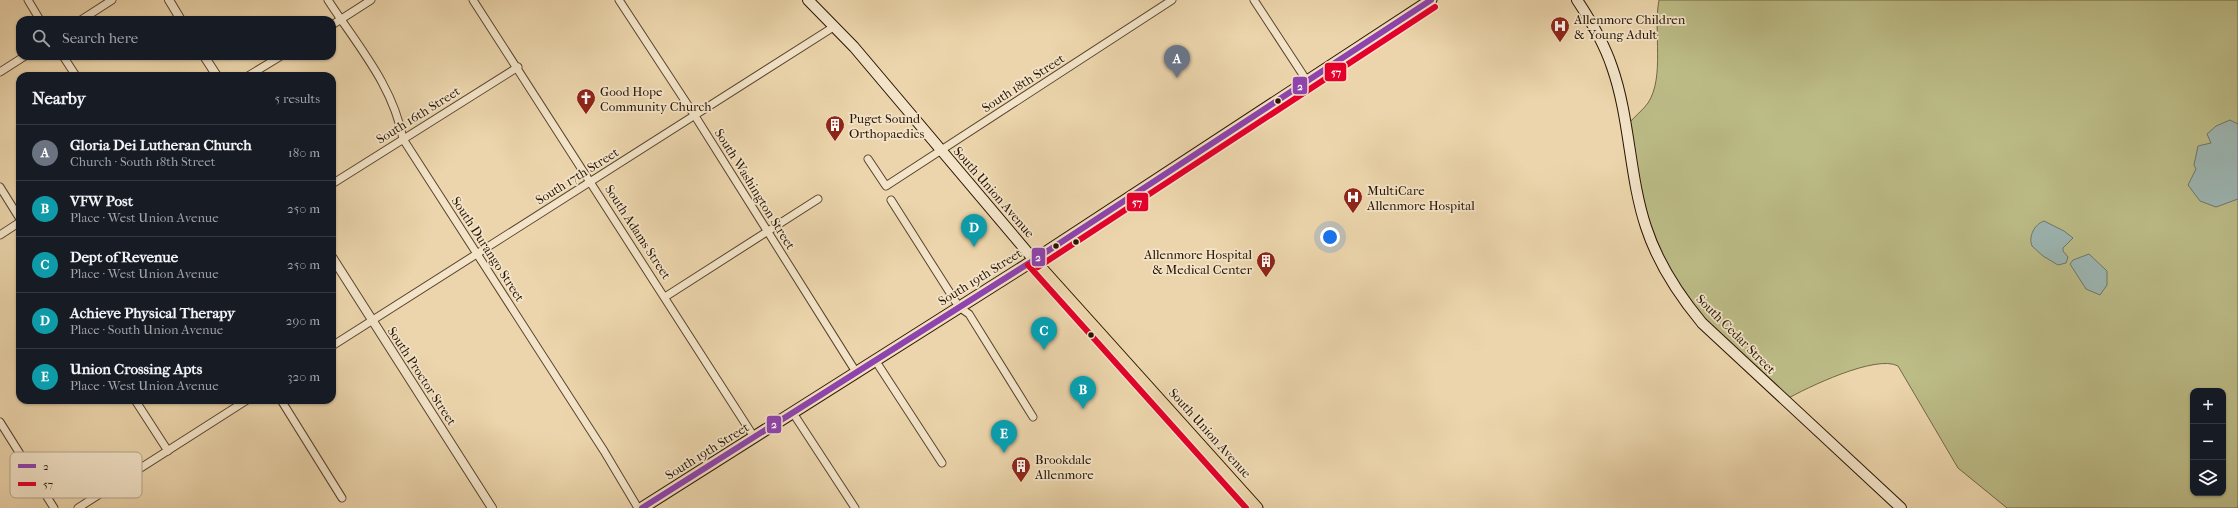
<!DOCTYPE html>
<html lang="en">
<head>
<meta charset="utf-8">
<style>
	body { margin:0; font-family:"IM FELL French Canon",serif; background:#242831; color:#f1f3f6 }
	.controls { position:absolute; right:12px; bottom:12px; display:grid; overflow:hidden; border-radius:8px; box-shadow:0 1px 3px #0004 }
	.controls button { width:36px; height:36px; display:grid; place-items:center; padding:0; border:0; border-bottom:1px solid #363941; background:#171b24; color:#f1f3f6; font:20px sans-serif }
	.you { position:absolute; left:1330px; top:237px; width:14px; height:14px; margin:-10px; border:3px solid #fff; border-radius:50%; background:#1a73e8; box-shadow:0 0 0 6px #1a73e833 }
	.badge { display:grid; place-items:center; width:26px; height:26px; border-radius:50%; background:#8c9099; color:#fff; font-size:13px; font-weight:700 }
	.pin { position:absolute; translate:-50% -33px; filter:drop-shadow(0 1px 2px #0008) }
	.pin::after { content:''; position:absolute; top:21px; width:14px; height:12px; background:inherit; clip-path:polygon(0 0,100% 0,50% 100%) }
	.list { margin:0; padding:0; list-style:none }
	h2 { display:flex; justify-content:space-between; align-items:center; height:52px; margin:0; padding:0 16px; font-size:17px }
	h2 small { font-size:13px; font-weight:400; color:#9ea1a6 }
	.list li { display:grid; grid-template-columns:26px 1fr auto; gap:12px; align-items:center; box-sizing:border-box; height:56px; padding:0 16px; border-top:1px solid #363941 }
	.list b { display:block; font-size:15px; white-space:nowrap }
	.list p { margin:0; font-size:13px; white-space:nowrap; color:#9ea1a6 }
	.list em { font-size:13px; font-style:normal; color:#9ea1a6 }
	.icon { flex:none; width:22px; height:22px; fill:none; stroke:currentColor; stroke-width:2; stroke-linecap:round; stroke-linejoin:round }
	.map { position:relative; flex:none; width:2238px; height:508px; overflow:hidden }
	.search { position:absolute; background:#171b24; box-shadow:0 1px 3px #0004; left:16px; top:16px; width:320px; height:44px; display:flex; align-items:center; gap:10px; box-sizing:border-box; padding:0 14px; border-radius:12px; color:#9ea1a6; font-size:15px }
	.panel { position:absolute; background:#171b24; box-shadow:0 1px 3px #0004; left:16px; top:72px; width:320px; height:332px; border-radius:12px }
	.map>svg:first-child { display:block }
	.green { fill:#bcbc87; stroke:#726844; fill-rule:evenodd }
	.water { fill:#9cb6b3; stroke:#6e756b }
	.lines { fill:none; stroke-linecap:round; stroke-linejoin:round }
	.minor-casing { stroke:#59442b; stroke-width:9 }
	.tertiary-casing { stroke:#59442b; stroke-width:10 }
	.secondary-casing { stroke:#281300; stroke-width:12 }
	.primary-casing { stroke:#281300; stroke-width:13 }
	.minor { stroke:#f3e4c9; stroke-width:7 }
	.tertiary { stroke:#f3e4c9; stroke-width:8 }
	.secondary { stroke:#f3e4c9; stroke-width:10 }
	.primary { stroke:#ecd5ac; stroke-width:11 }
	.bus-1-casing { stroke:#f3e4c9; stroke-width:9 }
	.bus-2-casing { stroke:#f3e4c9; stroke-width:9 }
	.bus-1 { stroke:#8e44ad; stroke-width:6 }
	.bus-2 { stroke:#e4002b; stroke-width:6 }
	.bus-dot { fill:#281300; stroke:#f3e4c9; stroke-width:1.5 }
	.labels { text-anchor:middle; dominant-baseline:central; stroke-width:3.5; stroke-linejoin:round; paint-order:stroke }
	.poi-label { font-size:13px; fill:#281300; stroke:#f3e4c9; text-anchor:start }
	.street-label { font-size:13px; fill:#281300; stroke:#f3e4c9 }
	.key { fill:#f3e4c9; stroke:#b6a58d; stroke-width:1 }
	.key-label { font-size:11px; fill:#281300 }
	.line-badge { stroke:#f3e4c9; stroke-width:1.5 }
	.badge-label { font-size:11px; text-anchor:middle; font-weight:bold; fill:#fff }
</style>
</head>
<body>
<div class="map">
<svg width="2238" height="508" viewBox="0 0 2238 508">
	<rect width="100%" height="100%" fill="#ecd5ac"/>
	<filter id="stains"><feTurbulence type="fractalNoise" baseFrequency=".005" numOctaves="4"/><feColorMatrix values="0 0 0 0 .2 0 0 0 0 .09 0 0 0 0 .02 0 0 0 .5 -.17"/></filter>
	<radialGradient id="worn" r=".72"><stop offset=".6" stop-color="#630" stop-opacity="0"/><stop offset="1" stop-color="#630" stop-opacity=".3"/></radialGradient>
	<path class="green" d="M1659,0H2238V508H2007L1958,468L1898,366C1876,354 1806,388 1785,400L1687,305L1646,227L1629,123C1635,116 1643,110 1648,103C1665,77 1653,31 1659,0ZM2193,391H2223V493H2193Z"/>
	<g class="water">
		<path d="M2230,120L2238,124V199L2216,207L2200,201L2188,185L2196,169L2194,165L2198,146L2211,143L2207,134L2216,126Z"/>
		<path d="M2044,221L2064,231L2073,238L2063,248V251L2068,257L2066,263L2058,265L2043,256L2032,246C2028,236 2035,224 2044,221Z"/>
		<path d="M2089,254L2107,271V285L2100,295L2086,289L2070,264L2073,260Z"/>
	</g>
	<g class="lines">
		<g class="minor-casing">
			<g id="minor">
				<path d="M28,0L40,20"/>
				<path d="M328,0C357,45 393,85 403,139L604,451L638,508"/>
				<path d="M473,0L754,437"/>
				<path d="M619,0L695,116L856,372"/>
				<path d="M1254,0L1307,81"/>
				<path d="M81,20L112,0"/>
				<path d="M332,25L371,0"/>
				<path d="M63,56L76,76"/>
				<path d="M0,72L25,56"/>
				<path d="M248,76L281,56"/>
				<path d="M868,159L886,186L1172,0"/>
				<path d="M332,184L518,67"/>
				<path d="M0,187L20,219"/>
				<path d="M891,200L959,307L969,314L1033,417"/>
				<path d="M0,235L20,222"/>
				<path d="M665,297L818,199"/>
				<path d="M332,346L835,26"/>
				<path d="M875,360L942,463"/>
				<path d="M135,400L168,451"/>
				<path d="M281,400L342,498"/>
				<path d="M793,413L855,508"/>
				<path d="M0,422L54,508"/>
				<path d="M78,508L247,400"/>
			</g>
		</g>
		<g class="tertiary-casing">
			<g id="tertiary">
				<path d="M169,0L181,20"/>
				<path d="M204,56L217,76"/>
				<path d="M332,257L492,508"/>
			</g>
		</g>
		<g class="secondary-casing">
			<g id="secondary">
				<path d="M808,0L854,47L1034,260"/>
				<path d="M1577,0C1591,21 1604,43 1612,67C1630,118 1629,176 1646,227C1658,264 1678,294 1702,323L1901,508"/>
			</g>
		</g>
		<g class="primary-casing">
			<g id="primary">
				<path d="M1034,260L1257,508"/>
				<path d="M642,508L1034,260L1431,0"/>
			</g>
		</g>
		<use href="#minor" class="minor"/>
		<use href="#tertiary" class="tertiary"/>
		<use href="#secondary" class="secondary"/>
		<use href="#primary" class="primary"/>
		<g class="bus-1-casing">
			<path id="bus-1" d="M642,508L1034,260L1431,0"/>
		</g>
		<g class="bus-2-casing">
			<g id="bus-2">
				<path d="M1028,265L1246,508"/>
				<path d="M1038,267L1435,7"/>
			</g>
		</g>
		<use href="#bus-1" class="bus-1"/>
		<use href="#bus-2" class="bus-2"/>
	</g>
	<defs>
		<g id="hospital-pin" transform="scale(1)"><path d="M0 17L-7.5 6A9.5 9.5 0 1 1 7.5 6Z" fill="#8f2418" stroke="#f3e4c9"/><path d="M-5-5h3v3.5h4V-5h3V5h-3V1.5h-4V5h-3Z" fill="#fff"/></g>
		<g id="church-pin" transform="scale(1)"><path d="M0 17L-7.5 6A9.5 9.5 0 1 1 7.5 6Z" fill="#8f2418" stroke="#f3e4c9"/><path d="M-1.2-6h2.4v3.5h3.3v2.4h-3.3V6h-2.4V-.1h-3.3v-2.4h3.3Z" fill="#fff"/></g>
		<g id="building-pin" transform="scale(1)"><path d="M0 17L-7.5 6A9.5 9.5 0 1 1 7.5 6Z" fill="#8f2418" stroke="#f3e4c9"/><path d="M-4-6H4V6H1V3H-1V6H-4ZM-2.5-4.3h1.7v1.8h-1.7ZM.8-4.3h1.7v1.8H.8ZM-2.5-1h1.7V.8h-1.7ZM.8-1h1.7V.8H.8Z" fill="#fff"/></g>
	</defs>
	<g fill-rule="evenodd">
		<use href="#hospital-pin" x="1560" y="26"/>
		<use href="#church-pin" x="586" y="98"/>
		<use href="#building-pin" x="835" y="125"/>
		<use href="#hospital-pin" x="1353" y="197"/>
		<use href="#building-pin" x="1266" y="261"/>
		<use href="#building-pin" x="1021" y="466"/>
	</g>
	<g class="bus-dot">
		<circle cx="1278" cy="101" r="3.5"/>
		<circle cx="1076" cy="242" r="3.5"/>
		<circle cx="1056" cy="246" r="3.5"/>
		<circle cx="1091" cy="335" r="3.5"/>
	</g>
	<g class="labels">
		<g class="poi-label">
			<text x="1574" y="19">Allenmore Children<tspan x="1574" dy="15">&amp; Young Adult</tspan></text>
			<text x="600" y="91">Good Hope<tspan x="600" dy="15">Community Church</tspan></text>
			<text x="849" y="118">Puget Sound<tspan x="849" dy="15">Orthopaedics</tspan></text>
			<text x="1367" y="190">MultiCare<tspan x="1367" dy="15">Allenmore Hospital</tspan></text>
			<text x="1252" y="254" text-anchor="end">Allenmore Hospital<tspan x="1252" dy="15">&amp; Medical Center</tspan></text>
			<text x="1035" y="459">Brookdale<tspan x="1035" dy="15">Allenmore</tspan></text>
		</g>
		<g class="street-label">
			<text transform="translate(1023 83) rotate(-33)">South 18th Street</text>
			<text transform="translate(418 115) rotate(-32)">South 16th Street</text>
			<text transform="translate(577 176) rotate(-32)">South 17th Street</text>
			<text transform="translate(755 189) rotate(58)">South Washington Street</text>
			<text transform="translate(994 192) rotate(49)">South Union Avenue</text>
			<text transform="translate(638 232) rotate(57)">South Adams Street</text>
			<text transform="translate(488 249) rotate(57)">South Durango Street</text>
			<text transform="translate(980 277) rotate(-32)">South 19th Street</text>
			<text transform="translate(1736 334) rotate(45)">South Cedar Street</text>
			<text transform="translate(422 376) rotate(57)">South Proctor Street</text>
			<text transform="translate(1210 433) rotate(48)">South Union Avenue</text>
			<text transform="translate(707 451) rotate(-32)">South 19th Street</text>
		</g>
	</g>
	<rect x="10" y="452" width="132" height="46" rx="6" class="key"/>
	<rect x="18" y="464" width="18" height="4" fill="#8e44ad"/>
	<rect x="18" y="482" width="18" height="4" fill="#e4002b"/>
	<g class="key-label">
		<text x="43" y="470">2</text>
		<text x="43" y="488">57</text>
	</g>
	<g class="line-badge">
		<rect x="1324" y="62" width="23" height="20" rx="4" fill="#e4002b"/>
		<rect x="1292" y="76" width="16" height="19" rx="4" fill="#8e44ad"/>
		<rect x="1126" y="192" width="23" height="20" rx="4" fill="#e4002b"/>
		<rect x="1031" y="247" width="15" height="20" rx="4" fill="#8e44ad"/>
		<rect x="766" y="415" width="16" height="19" rx="4" fill="#8e44ad"/>
	</g>
	<g class="badge-label">
		<text x="1336" y="76">57</text>
		<text x="1300" y="90">2</text>
		<text x="1137" y="206">57</text>
		<text x="1038" y="261">2</text>
		<text x="774" y="428">2</text>
	</g>
	<rect width="100%" height="100%" filter="url(#stains)"/>
	<rect width="100%" height="100%" fill="url(#worn)"/>
</svg>
<div class="controls">
<button>+</button>
<button>−</button>
<button><svg class="icon" aria-label="layers" viewBox="0 0 24 24"><path d="M12 4l9 5-9 5-9-5zM3 14l9 5 9-5"/></svg></button>
</div>
<div class="you"></div>
<div class="pin badge" style="left:1177px;top:78px;background:#6b7280">A</div>
<div class="pin badge" style="left:1083px;top:409px;background:#0f9aa8">B</div>
<div class="pin badge" style="left:1044px;top:350px;background:#0f9aa8">C</div>
<div class="pin badge" style="left:974px;top:247px;background:#0f9aa8">D</div>
<div class="pin badge" style="left:1004px;top:453px;background:#0f9aa8">E</div>
<div class="search"><svg class="icon" aria-label="search" viewBox="0 0 24 24"><circle cx="10" cy="10" r="6"/><path d="M15 15l6 6"/></svg>Search here</div>
<section class="panel">
<h2>Nearby<small>5 results</small></h2>
<ul class="list">
<li><span class="badge" style="background:#6b7280">A</span><div><b>Gloria Dei Lutheran Church</b><p>Church · South 18th Street</p></div><em>180 m</em></li>
<li><span class="badge" style="background:#0f9aa8">B</span><div><b>VFW Post</b><p>Place · West Union Avenue</p></div><em>250 m</em></li>
<li><span class="badge" style="background:#0f9aa8">C</span><div><b>Dept of Revenue</b><p>Place · West Union Avenue</p></div><em>250 m</em></li>
<li><span class="badge" style="background:#0f9aa8">D</span><div><b>Achieve Physical Therapy</b><p>Place · South Union Avenue</p></div><em>290 m</em></li>
<li><span class="badge" style="background:#0f9aa8">E</span><div><b>Union Crossing Apts</b><p>Place · West Union Avenue</p></div><em>320 m</em></li>
</ul>
</section>
</div>
</body>
</html>
